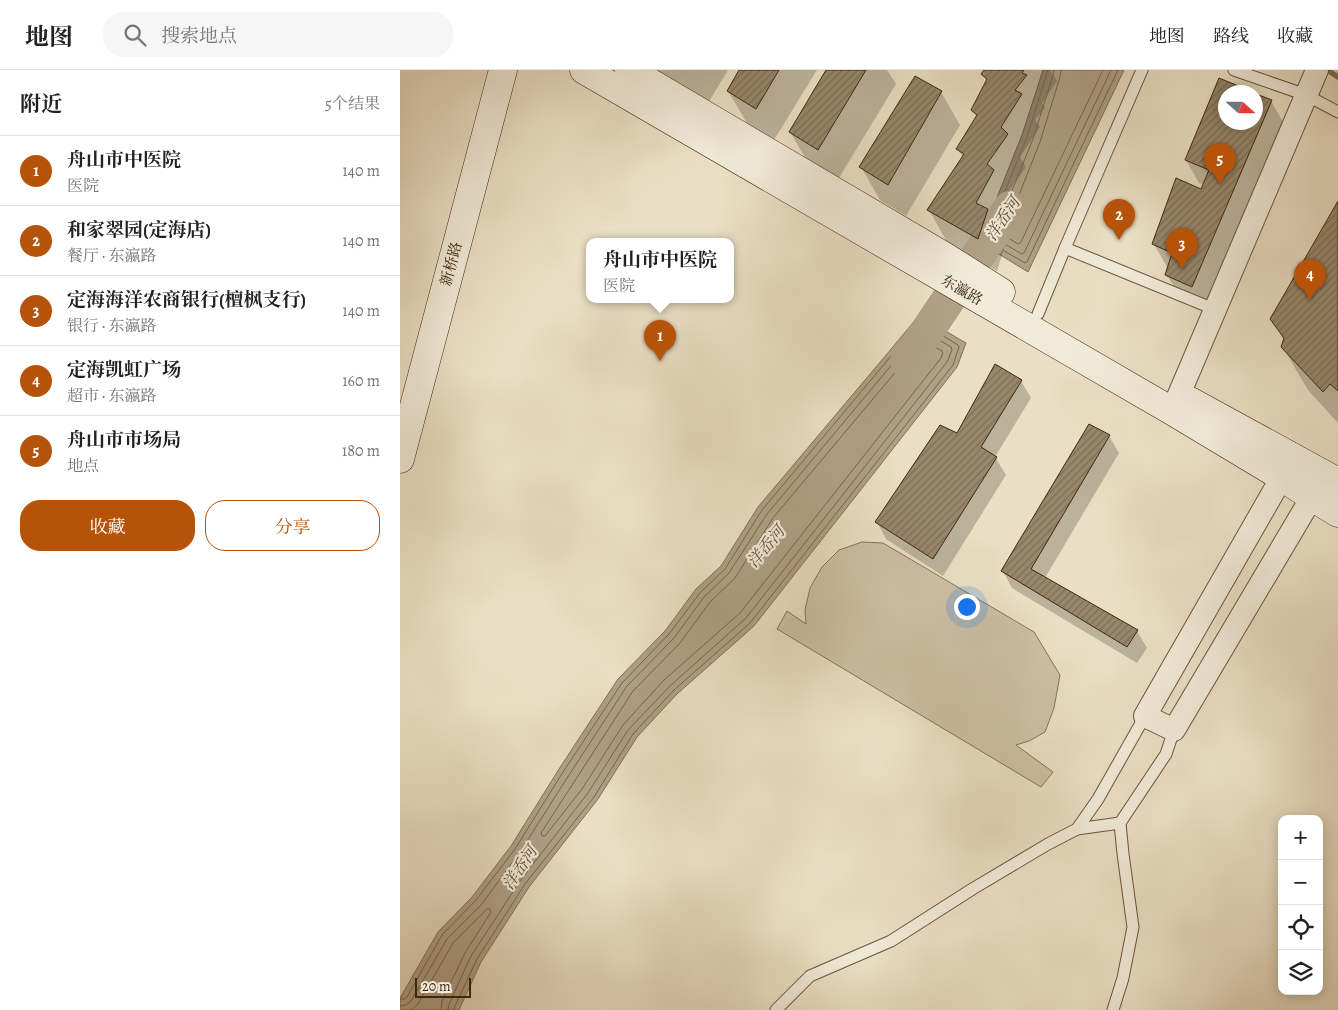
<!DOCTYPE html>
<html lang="zh">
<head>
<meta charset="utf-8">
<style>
	body { margin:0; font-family:Alegreya,"Noto Serif SC",serif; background:#f6f6f6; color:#222 }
	.controls { position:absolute; right:15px; bottom:15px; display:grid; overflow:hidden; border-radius:10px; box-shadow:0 2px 12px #0003 }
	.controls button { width:45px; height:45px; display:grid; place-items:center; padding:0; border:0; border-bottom:1px solid #e0e0e0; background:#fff; color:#222; font:25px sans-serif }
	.compass { position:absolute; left:818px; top:15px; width:45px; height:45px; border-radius:50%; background:#fff; box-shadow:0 2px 12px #0003; rotate:111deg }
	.scale { position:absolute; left:15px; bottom:12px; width:56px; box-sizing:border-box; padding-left:5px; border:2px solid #3d270d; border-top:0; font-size:14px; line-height:18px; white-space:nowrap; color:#3d270d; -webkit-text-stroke:4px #f1ead9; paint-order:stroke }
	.you { position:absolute; left:566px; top:536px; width:18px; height:18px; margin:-12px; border:4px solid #fff; border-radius:50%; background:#1a73e8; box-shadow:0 0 0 8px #1a73e833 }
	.badge { display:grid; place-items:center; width:32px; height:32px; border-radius:50%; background:#b45309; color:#fff; font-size:16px; font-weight:700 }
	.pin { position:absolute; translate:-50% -41px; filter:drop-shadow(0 1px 2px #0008) }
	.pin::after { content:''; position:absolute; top:26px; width:18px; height:15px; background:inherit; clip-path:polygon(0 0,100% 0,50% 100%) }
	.popup { position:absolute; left:186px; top:168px; width:148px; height:65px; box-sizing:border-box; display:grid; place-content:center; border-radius:10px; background:#fff; filter:drop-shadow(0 1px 4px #0005); font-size:16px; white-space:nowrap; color:#767676 }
	.popup b { font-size:19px; color:#222 }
	.popup::after { content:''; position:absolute; left:50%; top:100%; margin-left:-10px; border:10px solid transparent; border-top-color:#fff }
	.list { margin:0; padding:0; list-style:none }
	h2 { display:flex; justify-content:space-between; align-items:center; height:65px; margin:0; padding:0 20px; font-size:21px }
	h2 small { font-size:16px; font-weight:400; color:#767676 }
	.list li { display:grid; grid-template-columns:32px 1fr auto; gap:15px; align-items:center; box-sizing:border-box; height:70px; padding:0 20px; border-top:1px solid #e0e0e0 }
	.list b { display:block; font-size:19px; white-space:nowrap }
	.list p { margin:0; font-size:16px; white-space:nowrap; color:#767676 }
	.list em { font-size:16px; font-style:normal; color:#767676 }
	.actions { display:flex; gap:10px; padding:15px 20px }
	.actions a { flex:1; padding:11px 0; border:1px solid #b45309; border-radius:20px; text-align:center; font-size:18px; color:#b45309 }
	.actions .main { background:#b45309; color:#fff }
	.icon { flex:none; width:28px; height:28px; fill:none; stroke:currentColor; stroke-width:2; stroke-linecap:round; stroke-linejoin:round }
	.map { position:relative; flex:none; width:938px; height:940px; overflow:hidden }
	header { display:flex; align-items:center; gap:30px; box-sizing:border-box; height:70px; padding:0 25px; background:#fff; border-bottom:1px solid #e0e0e0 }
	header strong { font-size:24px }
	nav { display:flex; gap:28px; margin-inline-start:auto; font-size:18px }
	.search { width:350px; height:45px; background:#f6f6f6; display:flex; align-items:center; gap:12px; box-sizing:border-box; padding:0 18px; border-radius:20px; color:#767676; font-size:19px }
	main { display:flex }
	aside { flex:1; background:#fff }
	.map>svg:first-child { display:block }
	.green { fill:#cdc0a5; stroke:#857459 }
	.water { fill:#afa086; stroke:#817056 }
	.shadow { fill:#0003 }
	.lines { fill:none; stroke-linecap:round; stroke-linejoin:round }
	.shore { stroke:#76644a; stroke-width:1 }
	.stream { stroke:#817056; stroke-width:5.5 }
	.river { stroke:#afa086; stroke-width:34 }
	.building { fill:url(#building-hatch); stroke:#3d270d }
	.lane-casing { stroke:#68553b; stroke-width:13 }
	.street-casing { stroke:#68553b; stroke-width:24 }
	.secondary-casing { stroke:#3d270d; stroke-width:29 }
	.lane { stroke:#f1ead9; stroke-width:11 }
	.street { stroke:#f1ead9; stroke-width:22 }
	.secondary { stroke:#f1ead9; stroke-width:28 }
	.labels { text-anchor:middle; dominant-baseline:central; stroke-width:4.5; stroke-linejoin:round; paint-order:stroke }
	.street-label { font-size:15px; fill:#3d270d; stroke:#f1ead9 }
	.water-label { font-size:16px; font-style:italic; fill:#5f4b31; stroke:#f1ead9 }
</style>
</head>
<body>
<header>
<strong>地图</strong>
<div class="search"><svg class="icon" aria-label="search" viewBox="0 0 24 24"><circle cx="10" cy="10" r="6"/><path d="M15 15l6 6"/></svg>搜索地点</div>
<nav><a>地图</a><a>路线</a><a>收藏</a></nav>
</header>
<main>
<aside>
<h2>附近<small>5个结果</small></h2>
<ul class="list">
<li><span class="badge">1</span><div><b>舟山市中医院</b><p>医院</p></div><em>140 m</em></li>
<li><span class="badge">2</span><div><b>和家翠园(定海店)</b><p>餐厅 · 东瀛路</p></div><em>140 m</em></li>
<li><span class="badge">3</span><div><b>定海海洋农商银行(檀枫支行)</b><p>银行 · 东瀛路</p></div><em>140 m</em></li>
<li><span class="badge">4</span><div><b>定海凯虹广场</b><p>超市 · 东瀛路</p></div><em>160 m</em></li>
<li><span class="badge">5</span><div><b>舟山市市场局</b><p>地点</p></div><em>180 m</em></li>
</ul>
<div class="actions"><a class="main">收藏</a><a>分享</a></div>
</aside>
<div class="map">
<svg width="938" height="940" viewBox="0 0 938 940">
	<defs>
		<pattern id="building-hatch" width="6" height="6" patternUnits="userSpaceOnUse" patternTransform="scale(1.25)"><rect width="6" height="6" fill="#97876c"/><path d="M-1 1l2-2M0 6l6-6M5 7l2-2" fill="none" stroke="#7c6e57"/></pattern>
	</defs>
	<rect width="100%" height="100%" fill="#eadfc4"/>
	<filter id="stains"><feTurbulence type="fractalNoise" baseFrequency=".004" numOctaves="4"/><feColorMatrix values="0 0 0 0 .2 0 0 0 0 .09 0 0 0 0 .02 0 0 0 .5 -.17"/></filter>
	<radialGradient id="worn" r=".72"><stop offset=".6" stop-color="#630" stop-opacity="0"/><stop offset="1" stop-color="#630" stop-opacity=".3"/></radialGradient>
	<path class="green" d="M462,472L483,473L634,562L660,605L654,638L645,662L629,671L616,675L653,702L641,717L377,559L387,541L406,554L405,540L410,518L422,497L439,480Z"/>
	<g class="water">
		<path d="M643,0H724L628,202L581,173L594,135L622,65Z"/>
		<path d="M516,249H525L566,273L557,297L354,556L277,624L237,667L198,729L129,817L81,892L59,940H0V928L38,862L72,827L111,776L159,699L218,609L265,561L296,519L321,496L358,437L492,278Z"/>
	</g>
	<g class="shadow">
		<path d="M248,0H328L308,33Z"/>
		<path d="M341,0H417L374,70L347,53L328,21Z"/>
		<path d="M428,0H487L496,14L437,111L409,94L390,62Z"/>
		<path d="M586,0H650L657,11L642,33L645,38L635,50L640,57L620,87L626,97L607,124L612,133L598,158L606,172L597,201L547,172L529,140L563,88L558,79L577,48L573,40L587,12L583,4Z"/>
		<path d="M515,8L541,22L560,55L506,146L480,130L461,97Z"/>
		<path d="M820,10L850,22H826V52H856V25L871,31L884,54L805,239L780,227L767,205L769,197H767L754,174L802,121L805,115L799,113L786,90Z"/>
		<path d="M938,134V353L908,320L882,276L884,271L872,249Z"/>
		<path d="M621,311L631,328L595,387L606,405L543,506L486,469L477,452L558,365Z"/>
		<path d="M690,355L709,366L719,383L645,508L737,561L747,578L737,593L612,518L603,501Z"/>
	</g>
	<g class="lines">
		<g class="shore">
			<path d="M648,0L627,67L599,136L588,170L589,172L625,193L627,192L718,0"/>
			<path d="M654,0L653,5L633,69L605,138L595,167L596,169L622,184L624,183L711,0"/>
			<path d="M661,0L660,7L640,72L604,163L605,166L618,174L621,172L703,0"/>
			<path d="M523,270L542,281L543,283L541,288L340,543L264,610L223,655L182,719L145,766H142L141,763L233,621L280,573L310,532L335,508L373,448Z"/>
			<path d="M0,929H4L7,927L42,865L76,830L115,779L163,702L222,613L269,564L300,523L325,499L362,440L517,255L524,254L558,275L559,277L553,295L350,553L274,620L233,664L194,727L125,814L77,889L55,936L54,940"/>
			<path d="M0,936L6,935L11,931L47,869L81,835L120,782L169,705L227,616L274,568L304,527L329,503L367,444L520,261L523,260L551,277L552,280L547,292L346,548L270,616L228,660L188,723L120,811L71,886L49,934L48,940"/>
			<path d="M12,940L18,934L53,873L87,839H90L91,842L65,883L42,931L41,940"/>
		</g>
		<path class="stream" d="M927,0L938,7"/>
		<path class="river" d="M507,291L610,138"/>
	</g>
	<g class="building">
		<path d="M339,0H379L356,39L327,21Z"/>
		<path d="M426,0H466L418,80L389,62Z"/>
		<path d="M584,0H624L622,3L627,5L615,20L622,24L601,57L608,64L587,94L594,100L576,133L588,139L578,169L527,140L564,84L556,79L577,45L571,40L587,9L581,4Z"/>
		<path d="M515,6L542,21L488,115L459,97Z"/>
		<path d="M819,8L853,22H826V52H856V24L872,30L792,217L765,205L772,183L752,174L776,108L801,119L809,100L785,90Z"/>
		<path d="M938,131V321L930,314L923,322L881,277L884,268L870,249Z"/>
		<path d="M595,294L622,310L581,377L597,387L533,489L475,452L540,355L557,363Z"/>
		<path d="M689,354L710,365L631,499L738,560L727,577L601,501Z"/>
	</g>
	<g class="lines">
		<g class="lane-casing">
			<g id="lane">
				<path d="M834,0L906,25L938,42"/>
				<path d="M665,178L742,0"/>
				<path d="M638,244L665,178L814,239"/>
				<path d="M677,759L720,753"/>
				<path d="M376,940L410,906L491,871L574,818L648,774L677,759L698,729L745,646"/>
				<path d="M713,940L723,908L733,857L723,784L720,753L766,684L774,660"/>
			</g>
		</g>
		<g class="street-casing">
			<g id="street">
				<path d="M772,341L917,0"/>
				<path d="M882,407L745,646L774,660L912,427"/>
			</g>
		</g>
		<g class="secondary-casing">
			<g id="secondary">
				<path d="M184,0L772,341L882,407L912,427L938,443"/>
				<path d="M229,0L544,186L601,222"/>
				<path d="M790,331L938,412"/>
				<path d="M0,389L103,0"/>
			</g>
		</g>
		<use href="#lane" class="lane"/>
		<use href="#street" class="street"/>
		<use href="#secondary" class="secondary"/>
	</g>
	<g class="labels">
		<g class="street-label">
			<text transform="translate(51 194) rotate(-75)">新桥路</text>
			<text transform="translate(562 220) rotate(30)">东瀛路</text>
		</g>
		<g class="water-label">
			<text transform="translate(603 149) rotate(-56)">洋岙河</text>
			<text transform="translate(366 477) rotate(-50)">洋岙河</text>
			<text transform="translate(120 798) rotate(-56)">洋岙河</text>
		</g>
	</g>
	<rect width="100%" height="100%" filter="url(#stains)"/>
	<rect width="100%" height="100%" fill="url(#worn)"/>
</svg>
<div class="controls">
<button>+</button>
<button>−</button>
<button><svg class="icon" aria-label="locate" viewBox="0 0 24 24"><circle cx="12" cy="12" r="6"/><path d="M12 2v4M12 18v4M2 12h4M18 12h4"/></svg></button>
<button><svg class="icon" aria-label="layers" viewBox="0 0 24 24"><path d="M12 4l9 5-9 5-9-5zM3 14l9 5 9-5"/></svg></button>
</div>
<svg class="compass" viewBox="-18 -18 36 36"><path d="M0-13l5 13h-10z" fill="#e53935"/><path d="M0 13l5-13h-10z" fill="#767676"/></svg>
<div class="scale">20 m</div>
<div class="you"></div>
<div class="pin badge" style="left:260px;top:291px">1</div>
<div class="popup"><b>舟山市中医院</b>医院</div>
<div class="pin badge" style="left:719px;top:170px">2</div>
<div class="pin badge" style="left:782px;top:199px">3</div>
<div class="pin badge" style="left:910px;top:230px">4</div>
<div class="pin badge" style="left:820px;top:114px">5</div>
</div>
</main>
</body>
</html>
